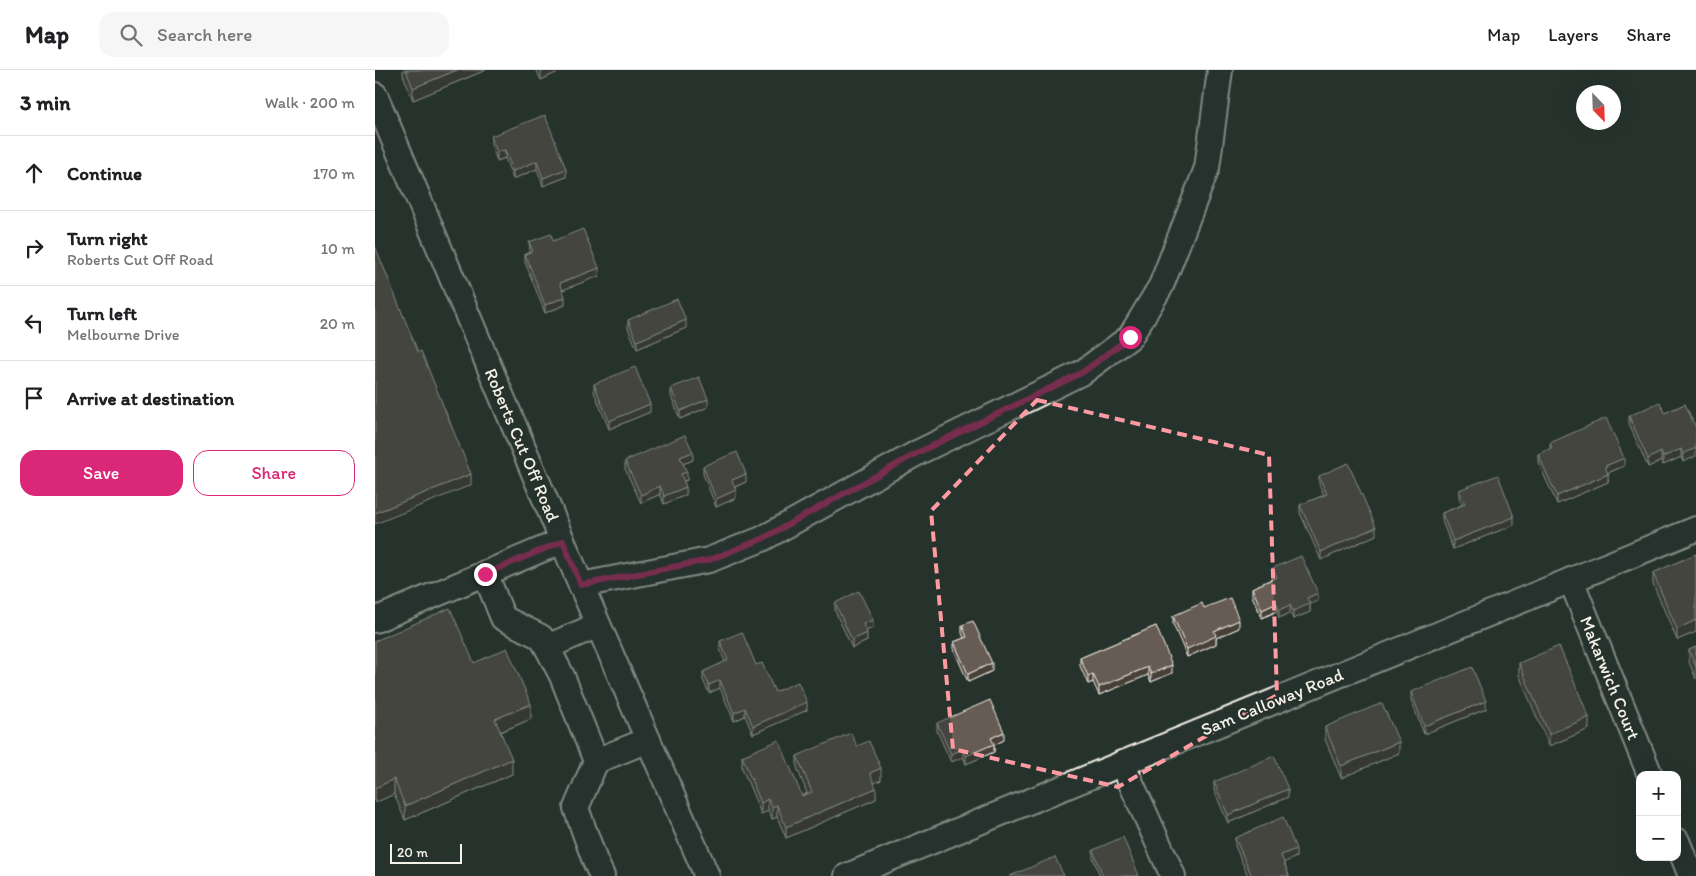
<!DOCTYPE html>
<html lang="en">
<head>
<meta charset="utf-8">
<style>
	body { margin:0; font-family:Itim,sans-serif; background:#f6f6f6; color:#202124 }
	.controls { position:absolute; right:15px; bottom:15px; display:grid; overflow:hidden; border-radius:10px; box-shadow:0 5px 20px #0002 }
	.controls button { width:45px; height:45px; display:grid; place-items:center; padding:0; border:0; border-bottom:1px solid #e0e0e0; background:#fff; color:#202124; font:25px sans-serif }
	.compass { position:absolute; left:1201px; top:15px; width:45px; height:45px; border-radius:50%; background:#fff; box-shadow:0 5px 20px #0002; rotate:157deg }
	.scale { position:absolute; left:15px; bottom:12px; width:72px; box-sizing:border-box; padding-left:5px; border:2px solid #f4f1e8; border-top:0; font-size:14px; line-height:18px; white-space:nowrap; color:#f4f1e8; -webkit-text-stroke:4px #26332d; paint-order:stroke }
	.stop { position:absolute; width:15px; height:15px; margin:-11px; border:4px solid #db2777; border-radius:50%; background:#fff }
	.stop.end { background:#db2777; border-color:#fff; box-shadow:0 1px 5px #0008 }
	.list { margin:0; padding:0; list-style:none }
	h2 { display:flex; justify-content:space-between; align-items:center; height:65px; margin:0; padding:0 20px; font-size:21px }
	h2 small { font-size:16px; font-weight:400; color:#757577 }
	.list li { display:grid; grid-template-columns:32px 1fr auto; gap:15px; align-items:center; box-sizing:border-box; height:75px; padding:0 20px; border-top:1px solid #e0e0e0 }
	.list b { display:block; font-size:19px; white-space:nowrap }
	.list p { margin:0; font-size:16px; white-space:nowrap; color:#757577 }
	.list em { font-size:16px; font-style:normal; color:#757577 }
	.actions { display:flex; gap:10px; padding:15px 20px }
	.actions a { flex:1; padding:11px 0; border:1px solid #db2777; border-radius:15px; text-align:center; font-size:18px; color:#db2777 }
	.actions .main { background:#db2777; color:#fff }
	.icon { flex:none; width:28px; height:28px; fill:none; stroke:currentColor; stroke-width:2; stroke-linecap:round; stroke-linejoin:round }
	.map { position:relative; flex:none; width:1321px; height:806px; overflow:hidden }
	header { display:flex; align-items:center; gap:30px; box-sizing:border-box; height:70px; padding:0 25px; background:#fff; border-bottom:1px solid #e0e0e0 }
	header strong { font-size:24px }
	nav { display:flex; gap:28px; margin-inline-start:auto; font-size:18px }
	.search { width:350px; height:45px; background:#f6f6f6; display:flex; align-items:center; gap:12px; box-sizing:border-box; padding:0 18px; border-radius:15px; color:#757577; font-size:19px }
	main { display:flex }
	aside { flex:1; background:#fff }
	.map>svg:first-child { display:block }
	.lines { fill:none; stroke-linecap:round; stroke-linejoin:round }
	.minor-casing { stroke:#f4f1e8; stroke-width:28 }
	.minor { stroke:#26332d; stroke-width:24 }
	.wall { fill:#584e47; stroke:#f4f1e8 }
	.shaded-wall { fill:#474039; stroke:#f4f1e8 }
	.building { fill:#665b52; stroke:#f4f1e8 }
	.route { stroke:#db2777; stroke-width:6 }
	.marked { fill:none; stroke:#ff9aa2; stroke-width:4; stroke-dasharray:10 6; stroke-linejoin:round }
	.labels { text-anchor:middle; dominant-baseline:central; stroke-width:4.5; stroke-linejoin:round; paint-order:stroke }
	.street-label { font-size:18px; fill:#f4f1e8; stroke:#26332d }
</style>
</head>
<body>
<header>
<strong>Map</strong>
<div class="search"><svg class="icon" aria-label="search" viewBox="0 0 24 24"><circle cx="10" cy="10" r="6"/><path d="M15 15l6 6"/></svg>Search here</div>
<nav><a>Map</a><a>Layers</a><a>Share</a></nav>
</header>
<main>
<aside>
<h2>3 min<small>Walk · 200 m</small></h2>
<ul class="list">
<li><svg class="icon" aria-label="ahead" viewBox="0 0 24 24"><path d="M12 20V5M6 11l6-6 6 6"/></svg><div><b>Continue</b></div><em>170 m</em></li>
<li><svg class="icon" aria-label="right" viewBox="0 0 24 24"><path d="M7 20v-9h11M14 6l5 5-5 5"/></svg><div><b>Turn right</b><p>Roberts Cut Off Road</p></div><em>10 m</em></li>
<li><svg class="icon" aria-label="left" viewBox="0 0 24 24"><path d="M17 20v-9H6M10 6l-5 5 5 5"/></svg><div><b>Turn left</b><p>Melbourne Drive</p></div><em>20 m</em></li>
<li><svg class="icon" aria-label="arrive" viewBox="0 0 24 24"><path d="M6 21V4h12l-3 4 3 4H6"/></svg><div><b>Arrive at destination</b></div></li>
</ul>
<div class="actions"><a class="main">Save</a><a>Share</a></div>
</aside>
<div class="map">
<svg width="1321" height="806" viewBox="0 0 1321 806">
	<rect width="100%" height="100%" fill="#26332d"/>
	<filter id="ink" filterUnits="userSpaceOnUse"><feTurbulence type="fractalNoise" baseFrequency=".02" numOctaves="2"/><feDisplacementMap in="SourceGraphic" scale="10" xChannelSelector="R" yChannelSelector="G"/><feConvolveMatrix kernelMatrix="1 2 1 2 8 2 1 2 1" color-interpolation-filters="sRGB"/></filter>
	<g filter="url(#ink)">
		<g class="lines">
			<g class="minor-casing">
				<g id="minor">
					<path d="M0,25L206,515L332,806"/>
					<path d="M110,503L128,548L166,567L172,577"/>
					<path d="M1196,510L1275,705"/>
					<path d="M206,515L334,490L387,469L544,382L708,302L755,267L786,216L832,98L845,0"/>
					<path d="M0,550L187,471"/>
					<path d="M223,555L172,577L187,606L221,691L201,738L220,791L227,806"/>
					<path d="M221,691L273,670"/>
					<path d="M747,693L798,806"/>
					<path d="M1302,771L1316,806"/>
					<path d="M472,806L1321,459"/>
				</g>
			</g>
			<use href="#minor" class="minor"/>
		</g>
		<g class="wall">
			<path d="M28,0H111L38,30L28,5Z"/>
			<path d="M161,0H187L166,10Z"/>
			<path d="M116,66L191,107L168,116L162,99L138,109L130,88L122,91L116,74Z"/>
			<path d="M178,171L224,206L187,220L190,235L170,243L150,192V184L155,182L154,172Z"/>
			<path d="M253,250L311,258L262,279L253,258Z"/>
			<path d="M219,314L275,342L234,359L219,322Z"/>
			<path d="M296,318L333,337L305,349L296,326Z"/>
			<path d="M1310,334L1308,392L1306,387L1288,395L1286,391L1273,397L1254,354V346L1290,343Z"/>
			<path d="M1175,373L1249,396L1233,403V412L1182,434L1163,392V384L1175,379Z"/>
			<path d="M318,390L308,394L312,410L309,411L311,425L289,434L285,424L266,433L250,399V391Z"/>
			<path d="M328,396L371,412L360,417L361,428L341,437L328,404Z"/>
			<path d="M944,406L1001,465L946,490L925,443V435L949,425L944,414Z"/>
			<path d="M1084,420L1139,455L1078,479L1067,451V443L1087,435L1084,428Z"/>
			<path d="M1321,484V562L1302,570L1278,514V503Z"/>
			<path d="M898,498L943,531L935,534V542L918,549L915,543L904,548L902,541L887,548L877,526V518L899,508L898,506Z"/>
			<path d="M460,533L498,558L491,561L492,571L477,578L460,541Z"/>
			<path d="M829,538L864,558L841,568V574L812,587L798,554V546Z"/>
			<path d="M587,555L617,601L593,612L579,580V572L589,568L587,563Z"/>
			<path d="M781,556L797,603L776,612L773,605L724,625L718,612L713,614L705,596V588Z"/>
			<path d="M0,571L99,593L156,649L126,662L137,704L30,750L19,724L0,733Z"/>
			<path d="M345,571L381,595L400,622L432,640L378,664L370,646L359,651L345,618L334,623L328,610V602L350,592L345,579Z"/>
			<path d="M1321,577V609L1314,592V580Z"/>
			<path d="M1144,593L1214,659L1174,676L1144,605Z"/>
			<path d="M1036,622L1111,639L1049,664L1036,630Z"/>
			<path d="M562,653L629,670L619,675V682L591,694L588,687L576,692L562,661Z"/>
			<path d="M950,657L1024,683L966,708L950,669Z"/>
			<path d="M482,676L506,710L499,713L501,729L411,768L402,747L397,749L393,741L386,744L367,698V686L427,726L432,723L422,698V686Z"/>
			<path d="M839,712L913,727L853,753L839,720Z"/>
			<path d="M860,768L921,787L909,792L914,806H873L860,776Z"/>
			<path d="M718,780L764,806H725L718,788Z"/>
		</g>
		<g class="shaded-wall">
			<path d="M82,0H111L38,30V18Z"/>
			<path d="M171,0H187L166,10V2Z"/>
			<path d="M130,80V88L122,91V82Z"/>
			<path d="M162,91V99L138,109V101Z"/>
			<path d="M191,99V107L168,116V108Z"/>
			<path d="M224,198V206L185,221V213Z"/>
			<path d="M190,227V235L170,243V235Z"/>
			<path d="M311,250V258L262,279V271Z"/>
			<path d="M333,329V337L305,349V341Z"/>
			<path d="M275,334V342L234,359V351Z"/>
			<path d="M1321,378V386L1308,392V384Z"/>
			<path d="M1306,379V387L1288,395V387Z"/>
			<path d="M318,382V390L305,395V387Z"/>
			<path d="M1286,382V391L1273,397V389Z"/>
			<path d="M1249,388V396L1230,404V396Z"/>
			<path d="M312,402V410L306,412V404Z"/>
			<path d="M96,404V415L0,454V443Z"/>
			<path d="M371,404V412L357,418V410Z"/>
			<path d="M1233,404V412L1182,434V426Z"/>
			<path d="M285,416V424L266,433V425Z"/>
			<path d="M311,417V425L289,434V426Z"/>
			<path d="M361,420V428L341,437V429Z"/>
			<path d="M1139,447V455L1078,479V471Z"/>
			<path d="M1001,457V465L946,490V482Z"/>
			<path d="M943,523V531L935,534V542L918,549V541L932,528Z"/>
			<path d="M902,533V541L887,548V540Z"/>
			<path d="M915,535V543L904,548V540Z"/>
			<path d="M498,550V558L488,562V554Z"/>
			<path d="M864,550V558L841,568V574L812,587V579L839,561Z"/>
			<path d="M1321,550V562L1302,570V559Z"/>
			<path d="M492,563V571L477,578V570Z"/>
			<path d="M617,593V601L593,612V604Z"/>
			<path d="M797,595V603L776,612V604Z"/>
			<path d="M773,597V605L724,625V617Z"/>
			<path d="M718,604V612L713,614V606Z"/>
			<path d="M345,610V618L334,623V615Z"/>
			<path d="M1111,631V639L1049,664V656Z"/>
			<path d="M432,632V640L378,664V656Z"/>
			<path d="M156,634V649L120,664V649Z"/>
			<path d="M370,638V646L359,651V643Z"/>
			<path d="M1214,647V659L1174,676V664Z"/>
			<path d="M629,662V670L619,675V682L591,694V686L616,668Z"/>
			<path d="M1024,672V683L966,708V696Z"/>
			<path d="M588,679V687L576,692V684Z"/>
			<path d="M137,689V704L30,750V736Z"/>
			<path d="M506,698V710L495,715V703Z"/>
			<path d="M19,709V724L0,733V718Z"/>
			<path d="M501,718V729L411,768V757Z"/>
			<path d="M913,719V727L853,753V745Z"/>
			<path d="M393,729V741L386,744V733Z"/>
			<path d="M402,735V747L397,749V737Z"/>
			<path d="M921,779V787L906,794V785Z"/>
		</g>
		<g class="building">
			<path d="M31,0H82L38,18Z"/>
			<path d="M170,45L191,99L168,108L162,91L138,101L130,80L122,82L116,66Z"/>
			<path d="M208,159L224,198L185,213L190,227L170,235L150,184L158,181L154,172L176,164L178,171Z"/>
			<path d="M0,176L43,282L46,281L96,404L0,443Z"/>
			<path d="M302,229L311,250L262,271L253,250Z"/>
			<path d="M260,297L275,334L234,351L219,314Z"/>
			<path d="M324,307L333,329L305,341L296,318Z"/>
			<path d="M1285,332L1290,343L1310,334L1321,358V378L1308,384L1306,379L1288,387L1286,382L1273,389L1254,346Z"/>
			<path d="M1231,348L1249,388L1230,396L1233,404L1182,426L1163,384L1177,378L1175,373Z"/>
			<path d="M310,365L318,382L305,387L312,402L306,404L311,417L289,426L285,416L266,425L250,391Z"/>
			<path d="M362,382L371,404L357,410L361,420L341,429L328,396Z"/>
			<path d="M973,393L1001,457L946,482L925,435L952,424L944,406Z"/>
			<path d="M1123,405L1139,447L1078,471L1067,443L1090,434L1084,420Z"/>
			<path d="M1321,484V550L1302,559L1278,503Z"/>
			<path d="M926,486L943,523L932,528L935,534L918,541L915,535L904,540L902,533L887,540L877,518L902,507L898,498Z"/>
			<path d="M484,521L498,550L488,554L492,563L477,570L460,533Z"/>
			<path d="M855,528L864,550L839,561L841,566L812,579L798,546L827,533L829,538Z"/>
			<path d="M75,538L99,593L132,578L156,634L120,649L137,689L30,736L19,709L0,718V571Z"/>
			<path d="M598,551L617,593L593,604L579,572L592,567L587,555Z"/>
			<path d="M781,556L797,595L776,604L773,597L724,617L718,604L713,606L705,588Z"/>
			<path d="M367,562L381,595L387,593L400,622L423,612L432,632L378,656L370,638L359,643L345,610L334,615L328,602L353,590L345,571Z"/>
			<path d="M1184,576L1214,647L1174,664L1144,593Z"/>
			<path d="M1321,577V597L1314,580Z"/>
			<path d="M1097,597L1111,631L1049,656L1036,622Z"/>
			<path d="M615,630L629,662L616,668L619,674L591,686L588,679L576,684L562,653Z"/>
			<path d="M1007,633L1024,672L966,696L950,657Z"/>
			<path d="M476,663L482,676L494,671L506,698L495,703L501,718L411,757L402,735L397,737L393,729L386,733L367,686L404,670L427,726L437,722L422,686Z"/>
			<path d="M899,686L913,719L853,745L839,712Z"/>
			<path d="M908,747L921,779L906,785L914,806H877L860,768Z"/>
			<path d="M748,767L764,806H728L718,780Z"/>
			<path d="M680,787L689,806H635Z"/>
		</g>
	</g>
	<g class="lines" filter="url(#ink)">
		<path class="route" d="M110,504L188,471L206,515L334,490L387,469L544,382L708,302L755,267"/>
	</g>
	<path d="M0 0H1321V806H0ZM662,330L894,385L902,625L743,717L578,679L556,441Z" fill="#26332d" fill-opacity=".55" fill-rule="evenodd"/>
	<path class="marked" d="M662,330L894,385L902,625L743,717L578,679L556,441Z"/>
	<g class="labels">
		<g class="street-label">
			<text transform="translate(147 375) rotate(67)">Roberts Cut Off Road</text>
			<text transform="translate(1235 608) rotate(68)">Makarwich Court</text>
			<text transform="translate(897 632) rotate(-22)">Sam Calloway Road</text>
		</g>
	</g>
</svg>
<div class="controls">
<button>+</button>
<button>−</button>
</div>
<svg class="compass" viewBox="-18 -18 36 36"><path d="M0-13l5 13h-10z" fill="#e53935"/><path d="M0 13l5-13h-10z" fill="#757577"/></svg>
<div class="scale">20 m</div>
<div class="stop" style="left:755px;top:267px"></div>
<div class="stop end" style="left:110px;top:504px"></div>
</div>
</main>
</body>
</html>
